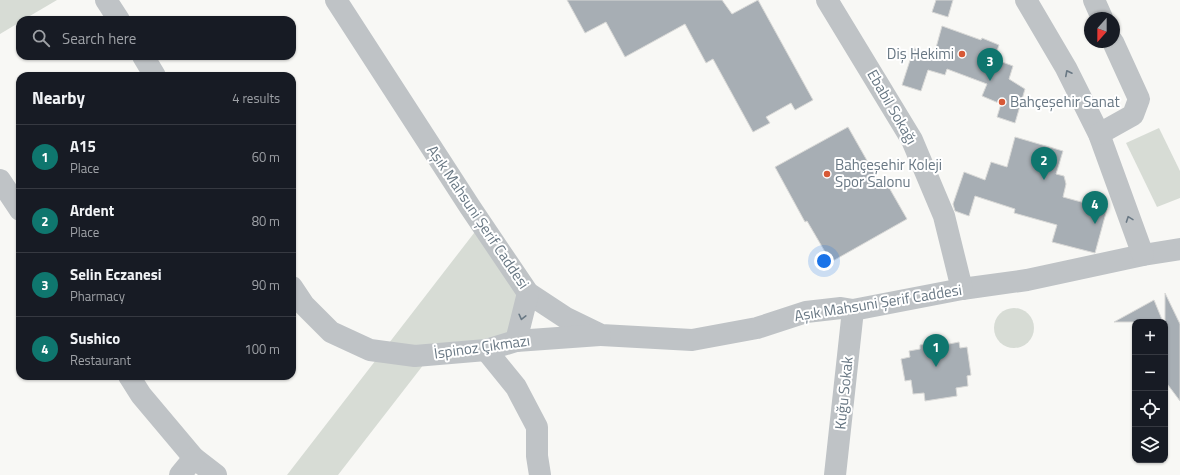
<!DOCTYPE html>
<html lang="en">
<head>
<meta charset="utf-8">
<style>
	:root { --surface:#171b24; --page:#242831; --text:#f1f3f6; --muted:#9ea1a6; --line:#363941; --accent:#0f766e }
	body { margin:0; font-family:"Titillium Web",sans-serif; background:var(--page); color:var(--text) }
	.controls { position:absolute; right:12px; bottom:12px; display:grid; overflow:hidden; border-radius:8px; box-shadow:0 1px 3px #0004 }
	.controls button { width:36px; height:36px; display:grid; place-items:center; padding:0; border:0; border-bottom:1px solid var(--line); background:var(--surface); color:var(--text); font:20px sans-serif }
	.compass { position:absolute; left:1084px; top:12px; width:36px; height:36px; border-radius:50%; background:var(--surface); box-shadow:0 1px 3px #0004; rotate:201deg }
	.you { position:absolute; left:824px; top:261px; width:14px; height:14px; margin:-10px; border:3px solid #fff; border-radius:50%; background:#1a73e8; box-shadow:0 0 0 6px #1a73e833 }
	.badge { display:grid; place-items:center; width:26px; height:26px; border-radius:50%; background:var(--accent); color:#fff; font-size:13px; font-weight:700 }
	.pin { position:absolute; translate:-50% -33px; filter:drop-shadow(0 1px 2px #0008) }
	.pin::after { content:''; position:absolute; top:21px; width:14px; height:12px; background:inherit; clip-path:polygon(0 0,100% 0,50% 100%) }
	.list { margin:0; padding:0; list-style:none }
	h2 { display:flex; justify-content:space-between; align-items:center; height:52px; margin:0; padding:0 16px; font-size:17px }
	h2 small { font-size:13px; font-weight:400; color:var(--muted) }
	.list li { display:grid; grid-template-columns:26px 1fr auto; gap:12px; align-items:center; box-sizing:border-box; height:64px; padding:0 16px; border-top:1px solid var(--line) }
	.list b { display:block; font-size:15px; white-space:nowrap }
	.list p { margin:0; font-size:13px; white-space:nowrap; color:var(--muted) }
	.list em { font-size:13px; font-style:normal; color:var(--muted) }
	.icon { flex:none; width:22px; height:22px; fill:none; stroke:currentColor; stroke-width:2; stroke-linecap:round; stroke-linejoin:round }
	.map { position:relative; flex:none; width:1180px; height:475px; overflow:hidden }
	.search { position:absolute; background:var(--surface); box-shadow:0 1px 3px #0004; left:16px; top:16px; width:280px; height:44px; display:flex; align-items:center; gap:10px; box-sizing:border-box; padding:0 14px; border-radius:12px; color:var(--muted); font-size:15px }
	.panel { position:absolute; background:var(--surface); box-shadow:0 1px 3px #0004; left:16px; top:72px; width:280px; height:308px; border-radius:12px }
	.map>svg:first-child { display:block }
</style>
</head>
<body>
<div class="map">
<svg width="1180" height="475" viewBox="0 0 1180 475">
	<rect width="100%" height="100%" fill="#f8f8f5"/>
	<!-- green -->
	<g fill="#d7dcd5">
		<path d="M0,0H57L23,20H20V22L0,34Z"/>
		<path d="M1159,128L1180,171V198L1157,207L1126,143Z"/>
		<path d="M481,224L528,293L516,341L431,355L338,475H287Z"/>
		<circle cx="1014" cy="328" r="20"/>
	</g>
	<!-- building -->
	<g fill="#a7aeb4" stroke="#d9d9d7">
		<path d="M567,0H722L732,14L758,0L813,100L795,110L791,103L766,117L770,123L753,132L713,59L706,63L685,24L625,57L606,22L585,33Z"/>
		<path d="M936,0H953L948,17L932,12Z"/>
		<path d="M942,26L981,40L982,38L999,45L994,59L1013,66L1009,79L1025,89L1015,123L997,117L1001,104L982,96L987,84L947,69L945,75L928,70L921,91L902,85L914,48L934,55Z"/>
		<path d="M848,127L882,187L887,184L907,219L831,262L807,221L805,222L775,167Z"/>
		<path d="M1015,137L1063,151L1056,174L1064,176L1066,184L1063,197L1107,209L1095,253L1052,242L1057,225L1014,213L1015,209L975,196L969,216L955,211L953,204L964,172L985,180L991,162L1007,167Z"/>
		<path d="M1165,293L1180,324V401L1165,381Z"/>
		<path d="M1154,300L1163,322H1114Z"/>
		<path d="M943,341L944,345L959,342L960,348L967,347L971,375L967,376L968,386L956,388L957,396L925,401L924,393L913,394L911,380L905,381L901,359L910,357L909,351L920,349V345Z"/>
	</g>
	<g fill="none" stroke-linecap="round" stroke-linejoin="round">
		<!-- minor -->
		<g stroke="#bfc3c6" stroke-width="22">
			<path d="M106,0L119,20"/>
			<path d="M336,0L470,207L528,293L566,318L601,335L692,340L757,328L806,312L841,308L853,310L962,289L1027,280L1143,255L1180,249"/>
			<path d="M827,0L912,140L944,216L962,289"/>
			<path d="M1026,0L1066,68L1099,134L1143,255"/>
			<path d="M1094,0L1102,18"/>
			<path d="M143,56L155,76"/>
			<path d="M1099,134L1133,115L1139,99L1113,42"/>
			<path d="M0,180L20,210"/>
			<path d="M292,287L304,305L331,332L370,350L415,356L486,350L516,341L600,335"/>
			<path d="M516,341L528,293"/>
			<path d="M486,350L516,387L537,427V456L540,475"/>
			<path d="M129,376L141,395L194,458L216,475"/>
			<path d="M180,475L194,458"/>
			<path d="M835,475L853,310"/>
		</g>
	</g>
	<!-- one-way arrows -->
	<defs><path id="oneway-chevron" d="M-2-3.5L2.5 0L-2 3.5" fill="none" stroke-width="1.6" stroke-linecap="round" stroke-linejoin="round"/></defs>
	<g stroke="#697884">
		<use href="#oneway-chevron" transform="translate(1068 73) rotate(-117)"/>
		<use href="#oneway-chevron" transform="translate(1129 219) rotate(-110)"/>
		<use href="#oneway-chevron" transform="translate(522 317) rotate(104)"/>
	</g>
	<!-- markers -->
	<g fill="#d75936" stroke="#fff" stroke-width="1.5">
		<circle cx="962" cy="54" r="4"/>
		<circle cx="1002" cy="102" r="4"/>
		<circle cx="827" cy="174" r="4"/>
	</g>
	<g text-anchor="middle" stroke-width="4" stroke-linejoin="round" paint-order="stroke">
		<!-- poi labels -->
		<g font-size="15" fill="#697884" stroke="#fff" text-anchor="start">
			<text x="954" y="59" text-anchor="end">Diş Hekimi</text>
			<text x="1010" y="107">Bahçeşehir Sanat</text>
			<text x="835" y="170">Bahçeşehir Koleji<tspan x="835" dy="17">Spor Salonu</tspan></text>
		</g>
		<!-- street labels -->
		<g font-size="15" fill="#697884" stroke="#fff">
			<text transform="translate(892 107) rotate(60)" y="5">Ebabil Sokağı</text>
			<text transform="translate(478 217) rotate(56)" y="5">Aşık Mahsuni Şerif Caddesi</text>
			<text transform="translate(878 303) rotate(-9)" y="5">Aşık Mahsuni Şerif Caddesi</text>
			<text transform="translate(482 347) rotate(-8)" y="5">İspinoz Çıkmazı</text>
			<text transform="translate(844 393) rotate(-84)" y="5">Kuğu Sokak</text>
		</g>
	</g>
</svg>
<div class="controls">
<button>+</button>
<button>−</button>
<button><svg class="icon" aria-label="locate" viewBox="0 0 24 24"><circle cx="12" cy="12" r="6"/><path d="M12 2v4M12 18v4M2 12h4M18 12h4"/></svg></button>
<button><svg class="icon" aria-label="layers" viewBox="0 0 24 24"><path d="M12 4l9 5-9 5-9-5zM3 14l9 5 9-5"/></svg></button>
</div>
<svg class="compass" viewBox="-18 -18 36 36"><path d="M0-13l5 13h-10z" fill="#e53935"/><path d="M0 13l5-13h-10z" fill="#9ea1a6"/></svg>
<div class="you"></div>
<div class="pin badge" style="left:936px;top:367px">1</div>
<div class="pin badge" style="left:1044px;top:180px">2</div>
<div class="pin badge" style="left:990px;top:81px">3</div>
<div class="pin badge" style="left:1095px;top:224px">4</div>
<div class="search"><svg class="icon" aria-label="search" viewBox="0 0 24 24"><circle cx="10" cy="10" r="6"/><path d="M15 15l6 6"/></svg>Search here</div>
<section class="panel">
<h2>Nearby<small>4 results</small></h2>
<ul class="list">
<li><span class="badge">1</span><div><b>A15</b><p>Place</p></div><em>60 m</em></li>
<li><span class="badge">2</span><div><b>Ardent</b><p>Place</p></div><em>80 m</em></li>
<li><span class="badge">3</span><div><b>Selin Eczanesi</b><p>Pharmacy</p></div><em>90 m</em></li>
<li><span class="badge">4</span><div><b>Sushico</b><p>Restaurant</p></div><em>100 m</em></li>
</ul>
</section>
</div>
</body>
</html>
